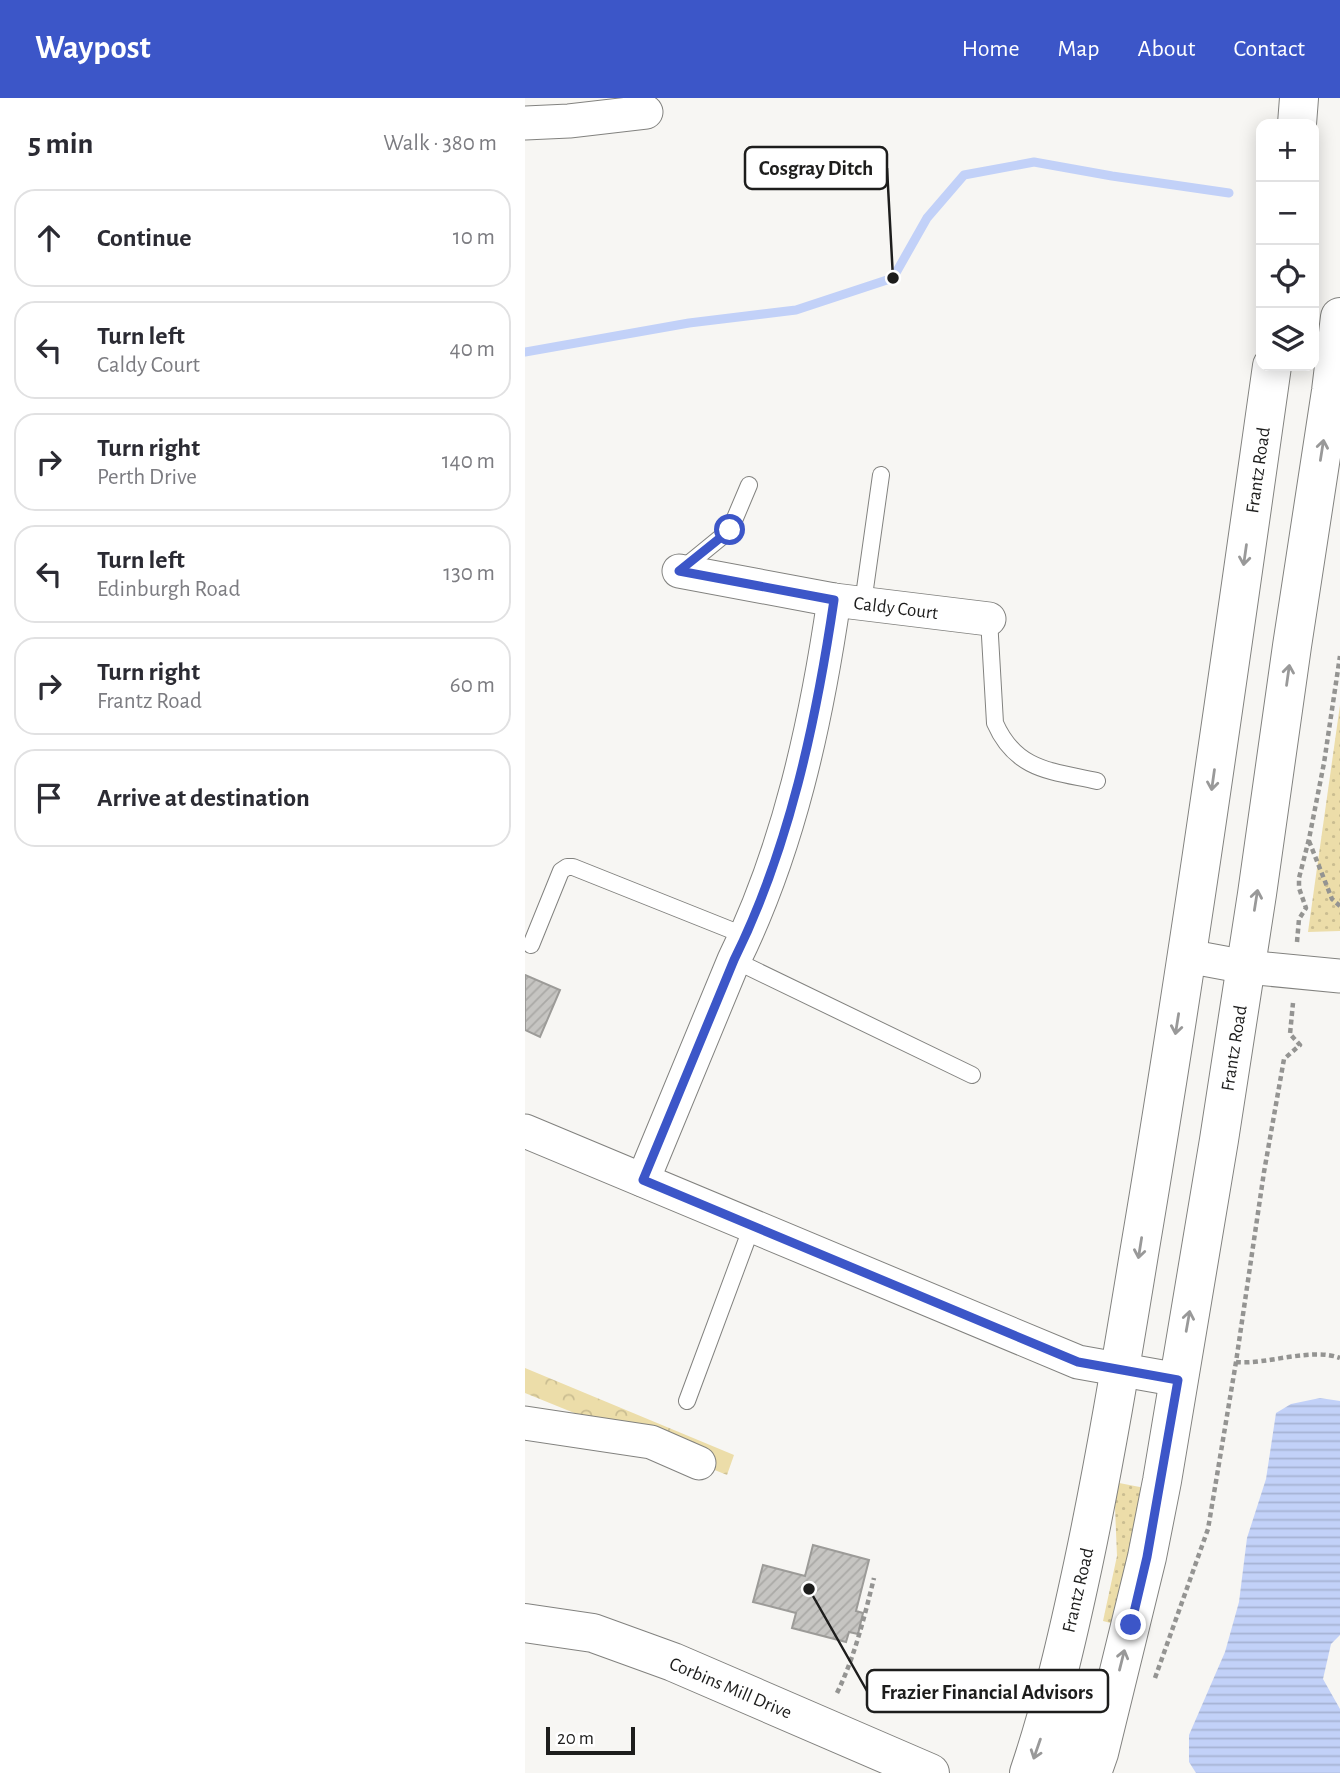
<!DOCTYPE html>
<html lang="en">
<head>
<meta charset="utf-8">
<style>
	:root { --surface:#fff; --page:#f2f2f3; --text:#2b2b33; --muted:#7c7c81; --line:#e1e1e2; --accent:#3c56c8 }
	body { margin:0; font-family:"Alegreya Sans",sans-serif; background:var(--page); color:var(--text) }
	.controls { position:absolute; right:21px; top:21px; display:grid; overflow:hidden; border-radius:14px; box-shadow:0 4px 18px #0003 }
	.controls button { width:63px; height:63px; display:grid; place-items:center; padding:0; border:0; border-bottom:2px solid var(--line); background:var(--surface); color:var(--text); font:35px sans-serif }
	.scale { position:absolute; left:21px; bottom:18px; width:89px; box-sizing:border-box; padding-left:7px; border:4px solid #1d1d1c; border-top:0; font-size:19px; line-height:24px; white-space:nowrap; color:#1d1d1c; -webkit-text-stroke:5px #fff; paint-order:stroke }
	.stop { position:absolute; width:21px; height:21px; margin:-16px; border:5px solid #3c56c8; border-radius:50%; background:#fff }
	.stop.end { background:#3c56c8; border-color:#fff; box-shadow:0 2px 7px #0008 }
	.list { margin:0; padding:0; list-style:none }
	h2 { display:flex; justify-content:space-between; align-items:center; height:91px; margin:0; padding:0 28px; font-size:30px }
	h2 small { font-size:23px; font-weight:400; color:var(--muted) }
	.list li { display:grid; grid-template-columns:46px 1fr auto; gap:21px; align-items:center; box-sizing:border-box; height:98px; margin:0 14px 14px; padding:0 14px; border:2px solid var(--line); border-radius:21px }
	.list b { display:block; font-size:26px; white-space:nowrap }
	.list p { margin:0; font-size:23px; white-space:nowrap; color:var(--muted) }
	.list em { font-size:23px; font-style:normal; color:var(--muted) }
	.icon { flex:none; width:38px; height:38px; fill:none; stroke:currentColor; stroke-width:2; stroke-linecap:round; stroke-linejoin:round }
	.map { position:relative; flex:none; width:815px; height:1675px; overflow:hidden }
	header { display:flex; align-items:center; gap:42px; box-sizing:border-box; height:98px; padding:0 35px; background:var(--accent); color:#fff }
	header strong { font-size:33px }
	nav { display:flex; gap:38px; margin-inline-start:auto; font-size:24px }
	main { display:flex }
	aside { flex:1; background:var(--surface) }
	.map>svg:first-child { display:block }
</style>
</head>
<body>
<header>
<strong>Waypost</strong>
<nav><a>Home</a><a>Map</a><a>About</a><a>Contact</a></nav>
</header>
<main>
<aside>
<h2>5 min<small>Walk · 380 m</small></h2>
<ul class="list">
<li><svg class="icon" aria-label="ahead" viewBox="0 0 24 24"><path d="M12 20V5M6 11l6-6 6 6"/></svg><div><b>Continue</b></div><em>10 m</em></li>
<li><svg class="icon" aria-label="left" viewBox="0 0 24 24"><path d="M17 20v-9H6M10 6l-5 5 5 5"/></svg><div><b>Turn left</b><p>Caldy Court</p></div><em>40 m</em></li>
<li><svg class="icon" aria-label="right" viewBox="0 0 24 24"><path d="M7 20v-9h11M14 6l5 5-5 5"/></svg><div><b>Turn right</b><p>Perth Drive</p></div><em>140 m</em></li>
<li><svg class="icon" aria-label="left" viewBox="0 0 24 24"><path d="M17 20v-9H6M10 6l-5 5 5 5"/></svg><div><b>Turn left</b><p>Edinburgh Road</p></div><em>130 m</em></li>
<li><svg class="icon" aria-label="right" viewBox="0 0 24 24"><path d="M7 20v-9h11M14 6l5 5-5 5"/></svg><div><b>Turn right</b><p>Frantz Road</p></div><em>60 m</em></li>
<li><svg class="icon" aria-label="arrive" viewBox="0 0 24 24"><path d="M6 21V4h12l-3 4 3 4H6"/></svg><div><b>Arrive at destination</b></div></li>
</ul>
</aside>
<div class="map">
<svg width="815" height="1675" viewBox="0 0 815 1675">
	<defs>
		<pattern id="grass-dots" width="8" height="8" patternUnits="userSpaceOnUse" patternTransform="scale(1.75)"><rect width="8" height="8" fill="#ecdda9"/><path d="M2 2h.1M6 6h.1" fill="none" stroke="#cabd91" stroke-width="1.8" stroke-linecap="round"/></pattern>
		<pattern id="forest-crowns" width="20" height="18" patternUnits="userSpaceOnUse" patternTransform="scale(1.75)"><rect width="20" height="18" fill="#ecdda9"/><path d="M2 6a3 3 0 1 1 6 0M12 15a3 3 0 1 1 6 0" fill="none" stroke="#cabd91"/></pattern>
		<pattern id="water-rules" width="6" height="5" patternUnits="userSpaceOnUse" patternTransform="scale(1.75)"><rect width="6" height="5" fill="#c2d1f8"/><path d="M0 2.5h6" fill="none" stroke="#a6b3d4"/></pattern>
		<pattern id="building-hatch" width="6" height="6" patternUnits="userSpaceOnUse" patternTransform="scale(1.75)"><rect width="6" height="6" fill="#c6c5c2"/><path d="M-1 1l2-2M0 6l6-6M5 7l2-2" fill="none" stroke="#aaa9a6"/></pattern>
	</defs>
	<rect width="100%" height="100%" fill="#f7f6f3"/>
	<!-- grass -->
	<g fill="url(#grass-dots)">
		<path d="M815,607V833L783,834Z"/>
		<path d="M589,1384L620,1390L593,1527L578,1523L592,1458Z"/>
	</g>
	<!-- forest -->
	<path fill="url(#forest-crowns)" d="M0,1270L209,1357L202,1377L0,1295Z"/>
	<!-- water -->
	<path fill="url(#water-rules)" d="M795,1300L815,1303V1537L806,1546L798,1581L815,1611V1675H671L664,1664V1637L700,1554L714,1504L722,1440L741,1381L751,1315L766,1306Z"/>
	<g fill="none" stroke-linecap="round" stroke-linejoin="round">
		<!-- stream -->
		<path stroke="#c2d1f8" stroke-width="9" d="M0,254L164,225L271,212L368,180L402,120L439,77L509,64L587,78L704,95"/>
	</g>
	<!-- building -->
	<g fill="url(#building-hatch)" stroke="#9c9b98" stroke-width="2">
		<path d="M0,877L35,892L15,939L0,932Z"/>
		<path d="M288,1447L344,1462L331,1513L338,1515L333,1536L324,1534L321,1544L267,1530L271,1515L228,1504L238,1467L280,1478Z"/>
	</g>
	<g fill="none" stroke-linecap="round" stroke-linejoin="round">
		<defs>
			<g id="lane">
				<path d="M156,472L205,432L224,387"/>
				<path d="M338,505L356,377"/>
				<path d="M464,521L470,625C491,673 527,673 572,683"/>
				<path d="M6,847L36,773L42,769H48L221,838"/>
				<path d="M209,862L447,977"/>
				<path d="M162,1303L227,1128"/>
			</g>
			<g id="street">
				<path d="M0,25L44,23L121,14"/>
				<path d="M154,473L309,502L464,521"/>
				<path d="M662,858L721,869L815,878"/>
				<path d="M0,1033L553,1264L654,1282"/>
				<path d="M118,1082L209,862C264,750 291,625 309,502"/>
				<path d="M0,1325L126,1344L174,1365"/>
			</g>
			<path id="secondary" d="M0,1525L68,1535L148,1564L405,1675"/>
			<g id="primary">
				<path d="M772,26L774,0"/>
				<path d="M504,1675C527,1607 543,1537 558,1467C580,1363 597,1260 614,1156C664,860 705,564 747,268"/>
				<path d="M539,1675L543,1639L553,1597"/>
				<path d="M567,1675L574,1655L622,1459L637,1383L694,1042L732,796L767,548L806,293L815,219"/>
			</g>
		</defs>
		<!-- lane casing -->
		<use href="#lane" stroke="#82827f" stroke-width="18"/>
		<!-- street casing -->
		<use href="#street" stroke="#82827f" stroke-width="35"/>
		<!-- secondary casing -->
		<use href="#secondary" stroke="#82827f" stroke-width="40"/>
		<!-- primary casing -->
		<use href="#primary" stroke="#82827f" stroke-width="40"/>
		<!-- path -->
		<g stroke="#949492" stroke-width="4.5" stroke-dasharray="5 3.5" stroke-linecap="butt">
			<path d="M784,743L807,801L815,808"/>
			<path d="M772,844L774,821L781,810L774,790V780L784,741L799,665L815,558"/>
			<path d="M711,1264C741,1267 787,1249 815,1260"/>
			<path d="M630,1580L683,1431L711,1264L739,1074L759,961L775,947L765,936L768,905"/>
			<path d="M312,1595C330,1558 339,1520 349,1480"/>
		</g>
		<!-- lane -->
		<use href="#lane" stroke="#fff" stroke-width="16"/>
		<!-- street -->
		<use href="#street" stroke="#fff" stroke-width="33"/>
		<!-- secondary -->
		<use href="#secondary" stroke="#fff" stroke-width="38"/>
		<!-- primary -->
		<use href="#primary" stroke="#fff" stroke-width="38"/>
	</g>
	<!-- one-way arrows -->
	<defs><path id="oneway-shaft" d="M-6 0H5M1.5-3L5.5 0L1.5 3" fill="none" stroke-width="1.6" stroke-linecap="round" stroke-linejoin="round" transform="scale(1.75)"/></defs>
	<g stroke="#999">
		<use href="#oneway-shaft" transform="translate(797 352) rotate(-81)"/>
		<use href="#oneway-shaft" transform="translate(720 457) rotate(98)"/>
		<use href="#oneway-shaft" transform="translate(763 577) rotate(-82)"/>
		<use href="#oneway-shaft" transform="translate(688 682) rotate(98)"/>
		<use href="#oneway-shaft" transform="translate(731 802) rotate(-81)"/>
		<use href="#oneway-shaft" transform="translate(652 926) rotate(99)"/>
		<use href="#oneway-shaft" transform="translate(615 1150) rotate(99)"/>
		<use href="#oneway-shaft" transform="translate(663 1223) rotate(-80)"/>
		<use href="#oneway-shaft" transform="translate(597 1562) rotate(-76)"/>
		<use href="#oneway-shaft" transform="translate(512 1651) rotate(109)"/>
	</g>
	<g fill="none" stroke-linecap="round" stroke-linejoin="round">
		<!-- route -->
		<path stroke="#3c56c8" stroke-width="9" d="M205,432L154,473L309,502C291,624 264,751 209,862L118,1082L553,1264L653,1282L622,1459L606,1527"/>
	</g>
	<g text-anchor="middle" stroke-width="5" stroke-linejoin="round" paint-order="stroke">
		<!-- street labels -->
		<g font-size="19" fill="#1d1d1c" stroke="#fff">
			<text transform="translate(732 372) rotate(-82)" y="7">Frantz Road</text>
			<text transform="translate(371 509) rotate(7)" y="7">Caldy Court</text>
			<text transform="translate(708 950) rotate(-81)" y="7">Frantz Road</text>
			<text transform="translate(552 1492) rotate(-77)" y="7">Frantz Road</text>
			<text transform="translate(206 1589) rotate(23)" y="7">Corbins Mill Drive</text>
		</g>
	</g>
	<!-- callouts -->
	<path fill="none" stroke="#1d1d1c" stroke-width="2.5" d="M368 180L362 70M284 1491L342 1593"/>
	<g fill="#1d1d1c" stroke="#fff" stroke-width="2.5">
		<circle cx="368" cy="180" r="7"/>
		<circle cx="284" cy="1491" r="7"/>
	</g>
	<g fill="#fff" stroke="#1d1d1c" stroke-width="2.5">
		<rect x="220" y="49" width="142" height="42" rx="7"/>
		<rect x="342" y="1572" width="241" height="42" rx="7"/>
	</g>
	<g font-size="21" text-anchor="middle" font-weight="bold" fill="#1d1d1c">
		<text x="291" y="77">Cosgray Ditch</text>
		<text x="462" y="1601">Frazier Financial Advisors</text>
	</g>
</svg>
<div class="controls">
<button>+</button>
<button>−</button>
<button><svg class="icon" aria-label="locate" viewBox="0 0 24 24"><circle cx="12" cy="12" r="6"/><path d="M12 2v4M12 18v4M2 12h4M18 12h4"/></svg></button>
<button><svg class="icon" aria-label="layers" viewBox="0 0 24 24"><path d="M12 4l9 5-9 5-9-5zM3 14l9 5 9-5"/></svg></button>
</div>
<div class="scale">20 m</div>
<div class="stop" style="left:205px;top:432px"></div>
<div class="stop end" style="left:606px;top:1527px"></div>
</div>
</main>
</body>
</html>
